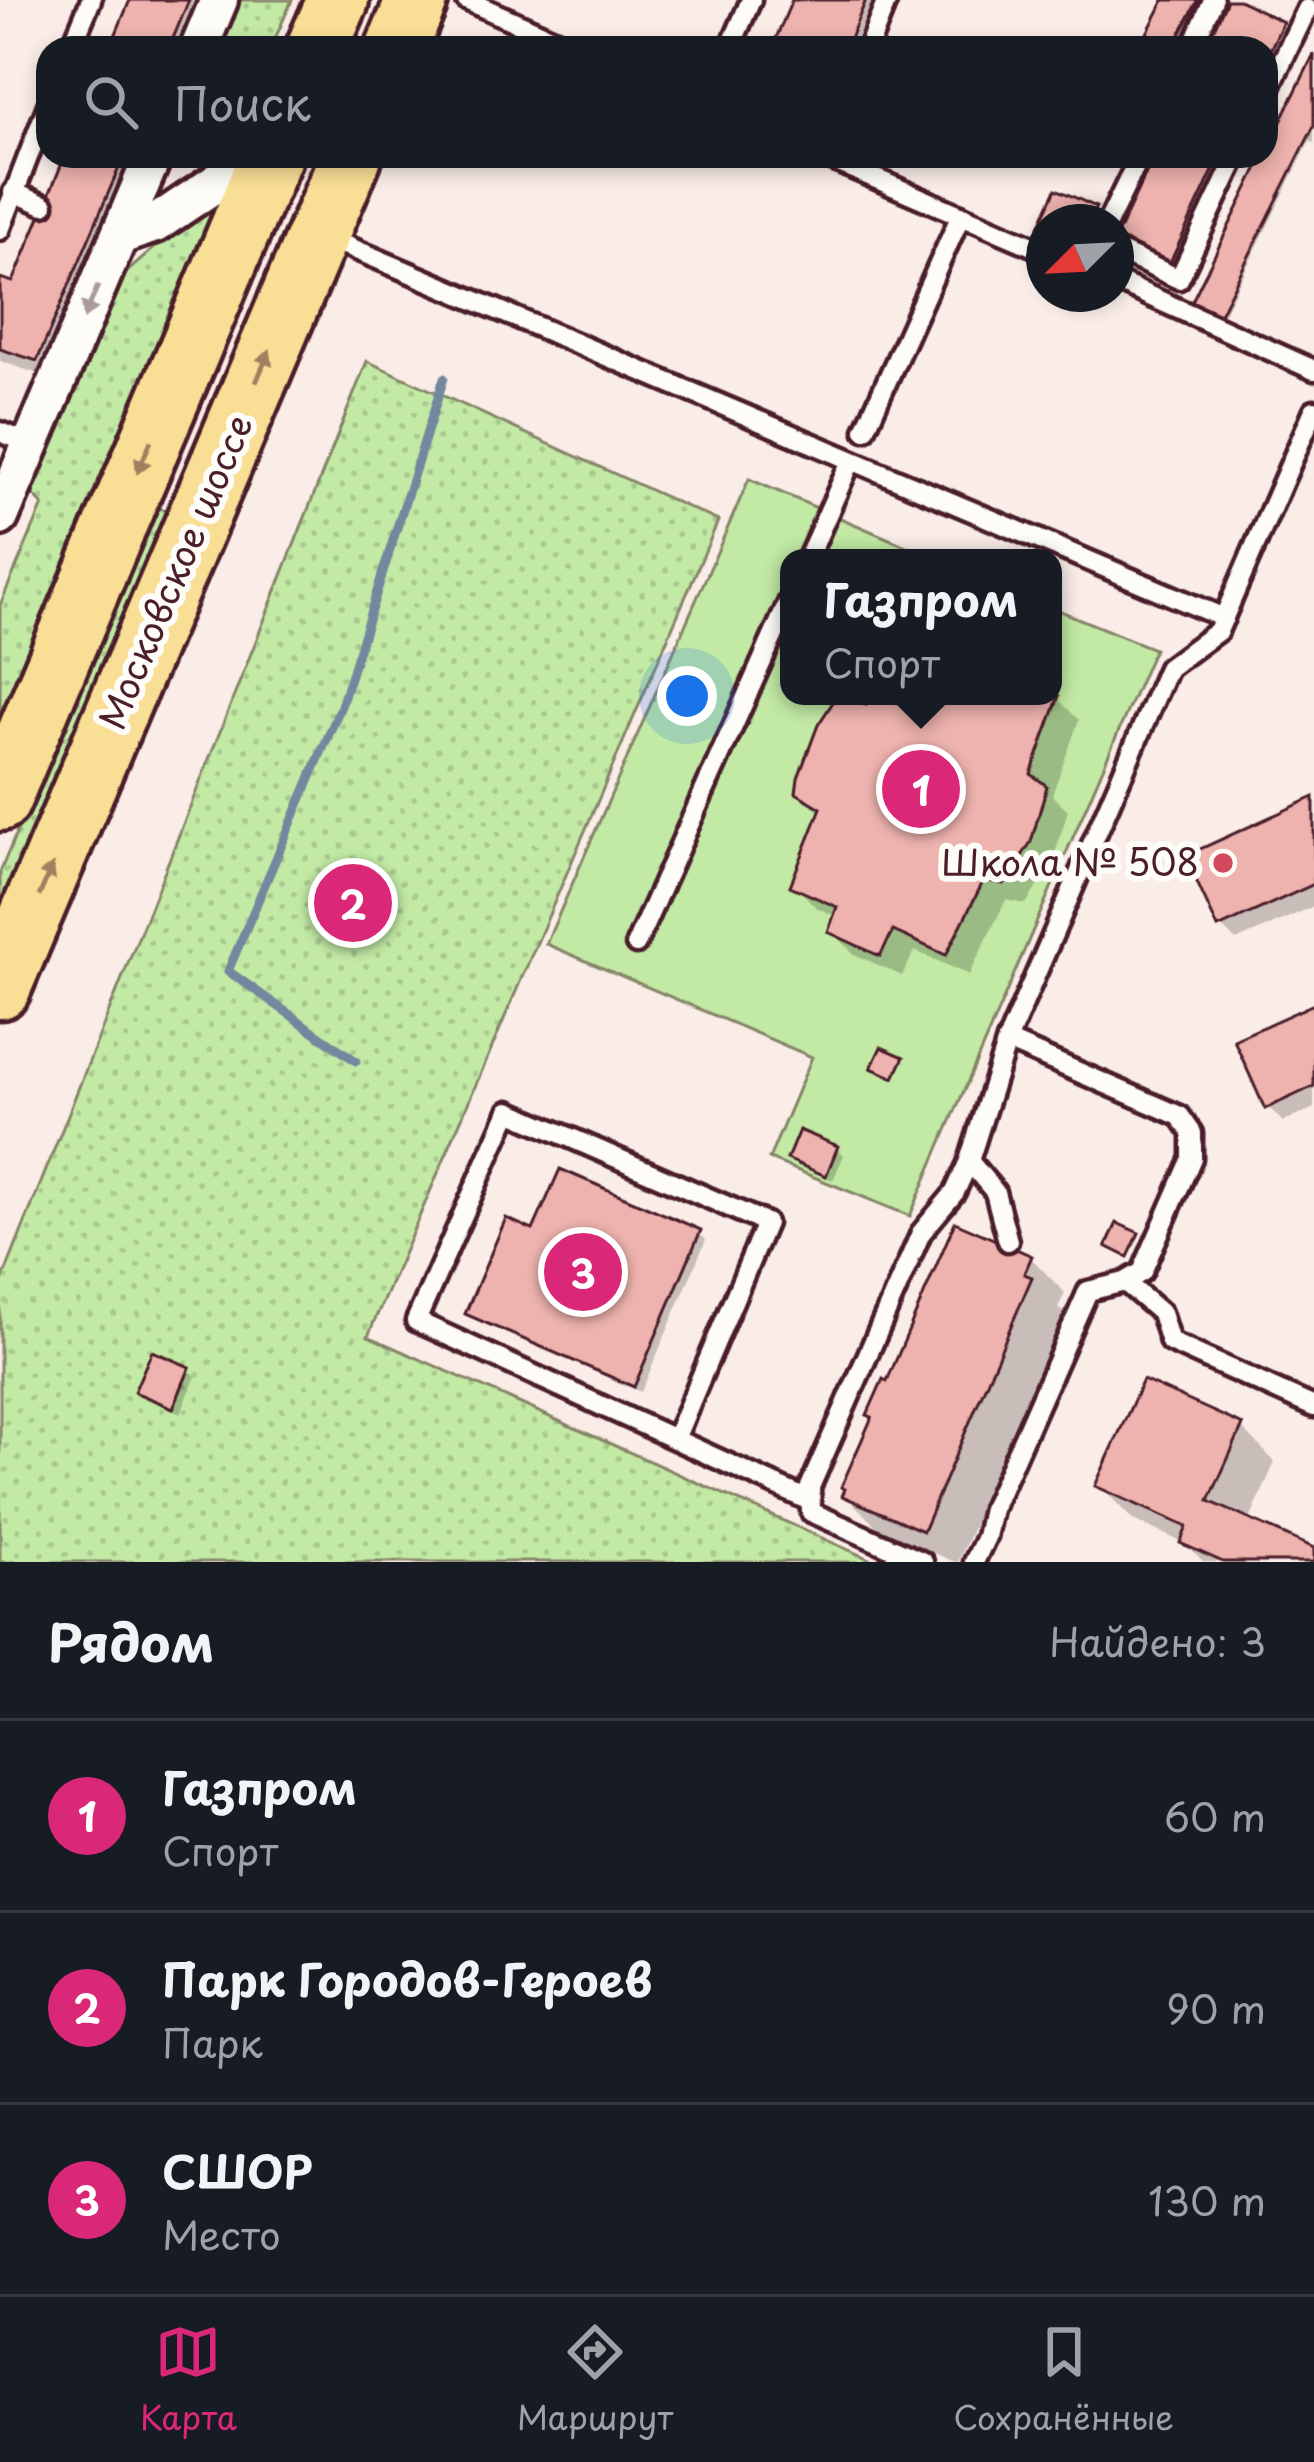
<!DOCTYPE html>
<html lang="ru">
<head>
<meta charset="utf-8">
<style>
	:root { --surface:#171b24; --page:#242831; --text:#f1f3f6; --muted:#9ea1a6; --line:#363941; --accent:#db2777 }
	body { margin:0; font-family:"Playpen Sans",sans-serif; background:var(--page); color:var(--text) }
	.compass { position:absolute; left:1026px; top:204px; width:108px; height:108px; border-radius:50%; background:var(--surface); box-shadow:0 6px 18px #0003; rotate:246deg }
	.you { position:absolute; left:687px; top:696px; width:42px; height:42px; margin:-30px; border:9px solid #fff; border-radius:50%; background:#1a73e8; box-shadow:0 0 0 18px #1a73e833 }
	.badge { display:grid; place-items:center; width:78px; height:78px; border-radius:50%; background:var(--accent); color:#fff; font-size:39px; font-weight:700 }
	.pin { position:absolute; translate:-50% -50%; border:6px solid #fff; box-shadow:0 3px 12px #0006 }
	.popup { position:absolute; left:780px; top:549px; width:282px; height:156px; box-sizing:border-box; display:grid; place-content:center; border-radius:24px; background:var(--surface); filter:drop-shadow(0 3px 9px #0005); font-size:39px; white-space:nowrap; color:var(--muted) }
	.popup b { font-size:45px; color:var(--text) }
	.popup::after { content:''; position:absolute; left:50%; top:100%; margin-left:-24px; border:24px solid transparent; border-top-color:var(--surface) }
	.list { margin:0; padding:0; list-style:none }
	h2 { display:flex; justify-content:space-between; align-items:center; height:156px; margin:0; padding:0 48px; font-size:51px }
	h2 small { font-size:39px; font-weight:400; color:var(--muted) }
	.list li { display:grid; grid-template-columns:78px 1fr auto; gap:36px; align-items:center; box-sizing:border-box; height:192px; padding:0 48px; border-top:3px solid var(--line) }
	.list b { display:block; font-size:45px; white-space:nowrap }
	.list p { margin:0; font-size:39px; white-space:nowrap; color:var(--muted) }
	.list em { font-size:39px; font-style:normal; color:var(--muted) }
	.icon { flex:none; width:66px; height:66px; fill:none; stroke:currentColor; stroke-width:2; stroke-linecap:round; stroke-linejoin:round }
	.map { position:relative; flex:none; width:1314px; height:1562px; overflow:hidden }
	.search { position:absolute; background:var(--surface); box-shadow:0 6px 18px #0003; left:36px; right:36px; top:36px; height:132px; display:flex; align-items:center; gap:30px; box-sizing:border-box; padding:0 42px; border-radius:36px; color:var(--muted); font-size:45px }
	.sheet { height:732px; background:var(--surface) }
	nav { display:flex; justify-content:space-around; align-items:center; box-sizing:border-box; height:168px; border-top:3px solid var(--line); background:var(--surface); font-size:33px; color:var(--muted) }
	nav a { display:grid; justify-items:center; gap:6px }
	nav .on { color:var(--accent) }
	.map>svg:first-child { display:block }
</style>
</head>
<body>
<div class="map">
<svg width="1314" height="1562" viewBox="0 0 1314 1562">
	<defs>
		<pattern id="grass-dots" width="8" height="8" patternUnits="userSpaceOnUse" patternTransform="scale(3)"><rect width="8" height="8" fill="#c2eaa5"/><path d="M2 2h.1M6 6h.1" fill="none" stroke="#a8c88e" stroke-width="1.8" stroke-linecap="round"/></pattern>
	</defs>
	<rect width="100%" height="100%" fill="#faede8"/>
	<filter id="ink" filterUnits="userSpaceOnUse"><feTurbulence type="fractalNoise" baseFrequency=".00833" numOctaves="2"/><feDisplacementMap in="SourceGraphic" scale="24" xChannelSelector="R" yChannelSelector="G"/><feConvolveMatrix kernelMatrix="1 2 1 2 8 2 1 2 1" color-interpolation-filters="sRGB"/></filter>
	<g filter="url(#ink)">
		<!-- grass -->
		<g fill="url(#grass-dots)" stroke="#868468" stroke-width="3" fill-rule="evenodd">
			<path d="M231,0H292L271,48H211Z"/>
			<path d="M216,202L218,207L0,727V605L43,505L27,488L110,287L202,206Z"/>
			<path d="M367,361L718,521L368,1336L876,1562H0V1286ZM152,1351L190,1367L174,1407L135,1392Z"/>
			<path d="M155,505L170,514L0,917V872Z"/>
		</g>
		<!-- pitch -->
		<path fill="#c2eaa5" stroke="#868468" stroke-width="3" d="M749,479L934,558H789V696H1053V608L1154,649L910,1216L769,1159L812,1057L546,944Z"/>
		<!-- shadow -->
		<g fill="#0003">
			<path d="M133,0H219L199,48H113Z"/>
			<path d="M795,0H887L866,48H775Z"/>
			<path d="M1167,0H1201L1177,48H1163Z"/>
			<path d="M1231,0L1284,27L1266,66V48H1208Z"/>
			<path d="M1314,61V143L1310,141L1223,315L1198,303Z"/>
			<path d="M68,156H153L59,381L0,361V281L14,286Z"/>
			<path d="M1157,156H1224L1173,263L1123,239Z"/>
			<path d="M1094,210L1101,217L1099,222H1044Z"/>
			<path d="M1057,698L1079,720L1052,795L1068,810L1052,864L1026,904L1006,900L969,975L915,951L902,976L854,954L832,932L837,917L816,907L794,885L822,815L799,792L867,708Z"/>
			<path d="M1314,800V906L1236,941L1221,926Z"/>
			<path d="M1314,1007V1108L1283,1122L1268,1107Z"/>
			<path d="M837,1148L844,1155L833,1180L797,1166L790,1159Z"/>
			<path d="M699,1233L706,1240L641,1392L475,1320L468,1313L535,1234Z"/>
			<path d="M1031,1258L1065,1293L1058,1308L1065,1314L958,1562H955L880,1530L846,1496L889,1385Z"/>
			<path d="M188,1369L196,1376L181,1413L145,1399L138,1392Z"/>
			<path d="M1241,1427L1275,1462L1249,1522L1314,1551V1562H1204L1184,1543L1133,1520L1099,1485Z"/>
		</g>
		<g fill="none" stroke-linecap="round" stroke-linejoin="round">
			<!-- stream -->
			<path stroke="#72889f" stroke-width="9" d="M356,1061L228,971L341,706L444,378"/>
		</g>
		<!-- building -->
		<g fill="#eeb3ae" stroke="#4a1f2b" stroke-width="3">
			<path d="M130,0H189L169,48H110Z"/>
			<path d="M792,0H866L846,48H772Z"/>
			<path d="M1164,0H1198L1173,48H1161L1144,39Z"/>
			<path d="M1227,0H1239L1283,22L1266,59V48H1205Z"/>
			<path d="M1314,54V126L1220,314L1192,301Z"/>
			<path d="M65,156H124L37,361L0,349V278L13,282Z"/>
			<path d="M1154,156H1220L1170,263L1116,237Z"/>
			<path d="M1056,189L1096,207L1089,222H1044V240L1035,235Z"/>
			<path d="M1053,693L1059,696L1031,774L1047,786L1031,842L1004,884L984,880L946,955L893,931L880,956L828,932L837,907L790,886L821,808L796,793L798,778L818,725L837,696L866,704L870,696Z"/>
			<path d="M1314,797V884L1218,928L1185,856Z"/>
			<path d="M1314,1004V1086L1265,1109L1234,1040Z"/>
			<path d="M881,1047L904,1057L894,1078L871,1068Z"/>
			<path d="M799,1130L838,1146L826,1176L787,1159Z"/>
			<path d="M560,1169L701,1230L634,1387L465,1314L506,1218L533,1230Z"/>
			<path d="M955,1222L1032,1256L1024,1274L1032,1277L923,1531L842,1496L845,1489L841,1487L872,1417L867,1415L883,1379L887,1381Z"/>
			<path d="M1117,1223L1139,1233L1128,1257L1106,1246Z"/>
			<path d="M152,1351L190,1367L173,1408L134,1392Z"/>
			<path d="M1143,1380L1243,1425L1209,1501L1314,1548V1562H1223L1180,1543L1187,1527L1095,1486Z"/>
		</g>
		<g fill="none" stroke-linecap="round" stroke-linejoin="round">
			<defs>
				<g id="service">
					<path d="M466,0L574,48"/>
					<path d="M71,48L91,0"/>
					<path d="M730,48L751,0"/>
					<path d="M868,48L887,0"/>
					<path d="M1192,48L1213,0"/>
					<path d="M1266,95L1307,9"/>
					<path d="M823,156L1044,251"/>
					<path d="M13,192L44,205"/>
					<path d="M1108,222L1140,156"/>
					<path d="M0,230L48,105"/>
					<path d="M328,238L1224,618"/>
					<path d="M1116,250L1179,279L1237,156"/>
					<path d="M1116,281L1314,370"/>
					<path d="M865,430L961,215"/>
					<path d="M0,432L32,444"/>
					<path d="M808,558L851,461"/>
					<path d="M636,944L789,601"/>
					<path d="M969,1161L995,1192L1008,1241"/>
					<path d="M1125,1282L1161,1313L1170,1342L1314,1407"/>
					<path d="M675,1439L766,1223L509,1111L416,1321L810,1501"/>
					<path d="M923,1562L811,1512L810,1487L921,1233L955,1192L969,1161L1007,1041L1168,668L1218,631L1314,410"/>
					<path d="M974,1562L986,1537L992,1509L1088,1291L1125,1282L1142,1272L1192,1158V1133L1180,1116L1007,1041"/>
				</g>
				<g id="minor">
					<path d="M199,48L219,0"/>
					<path d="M120,236L155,224L256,156"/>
					<path d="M0,517L153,156"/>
				</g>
				<g id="primary">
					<path d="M317,48L338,0"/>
					<path d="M397,48L417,0"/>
					<path d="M0,800L271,156"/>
					<path d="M0,988L351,156"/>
				</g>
			</defs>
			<!-- service casing -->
			<use href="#service" stroke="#4a1f2b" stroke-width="27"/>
			<!-- minor casing -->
			<use href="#minor" stroke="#4a1f2b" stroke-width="45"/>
			<!-- primary casing -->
			<use href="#primary" stroke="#4a1f2b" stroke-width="69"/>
			<!-- service -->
			<use href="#service" stroke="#fdfcf7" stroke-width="18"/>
			<!-- minor -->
			<use href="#minor" stroke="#fdfcf7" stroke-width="36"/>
			<!-- primary -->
			<use href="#primary" stroke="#f9df96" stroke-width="60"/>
		</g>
		<!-- one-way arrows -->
		<defs><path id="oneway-solid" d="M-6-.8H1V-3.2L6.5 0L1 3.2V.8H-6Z" transform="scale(3)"/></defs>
		<use fill="#ac999b" href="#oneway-solid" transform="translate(91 302) rotate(113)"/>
		<g fill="#a27f60">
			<use href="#oneway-solid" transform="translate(263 366) rotate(-67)"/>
			<use href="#oneway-solid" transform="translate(144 457) rotate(113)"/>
			<use href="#oneway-solid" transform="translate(46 880) rotate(-67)"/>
		</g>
	</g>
	<!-- markers -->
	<circle fill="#d1495b" stroke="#fdfcf7" stroke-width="4.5" cx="1223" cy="863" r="12"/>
	<g text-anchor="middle" stroke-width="12" stroke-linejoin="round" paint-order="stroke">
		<!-- street labels -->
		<g font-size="36" fill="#4a1f2b" stroke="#fdfcf7">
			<text transform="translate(176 572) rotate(-67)" y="13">Московское шоссе</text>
		</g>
		<!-- poi labels -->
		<g font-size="36" fill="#4a1f2b" stroke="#fdfcf7" text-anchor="end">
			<text x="1199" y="876">Школа № 508</text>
		</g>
	</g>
</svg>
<svg class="compass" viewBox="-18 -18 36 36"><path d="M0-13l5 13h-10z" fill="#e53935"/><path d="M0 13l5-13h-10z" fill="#9ea1a6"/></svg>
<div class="you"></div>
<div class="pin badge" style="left:921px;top:789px">1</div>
<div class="popup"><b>Газпром</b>Спорт</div>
<div class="pin badge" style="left:353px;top:903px">2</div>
<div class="pin badge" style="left:583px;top:1272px">3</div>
<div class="search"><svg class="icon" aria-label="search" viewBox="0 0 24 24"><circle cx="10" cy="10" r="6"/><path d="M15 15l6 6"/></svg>Поиск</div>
</div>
<section class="sheet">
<h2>Рядом<small>Найдено: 3</small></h2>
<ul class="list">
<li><span class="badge">1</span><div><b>Газпром</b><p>Спорт</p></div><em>60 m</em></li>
<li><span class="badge">2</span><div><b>Парк Городов-Героев</b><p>Парк</p></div><em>90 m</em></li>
<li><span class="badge">3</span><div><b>СШОР</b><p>Место</p></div><em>130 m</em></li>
</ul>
</section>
<nav>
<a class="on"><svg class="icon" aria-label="map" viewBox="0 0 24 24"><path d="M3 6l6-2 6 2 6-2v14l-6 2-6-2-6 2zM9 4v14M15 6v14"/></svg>Карта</a>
<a><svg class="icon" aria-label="directions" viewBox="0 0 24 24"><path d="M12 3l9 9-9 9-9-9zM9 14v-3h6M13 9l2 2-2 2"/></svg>Маршрут</a>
<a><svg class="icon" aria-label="saved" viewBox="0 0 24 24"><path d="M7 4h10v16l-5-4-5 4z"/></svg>Сохранённые</a>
</nav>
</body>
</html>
